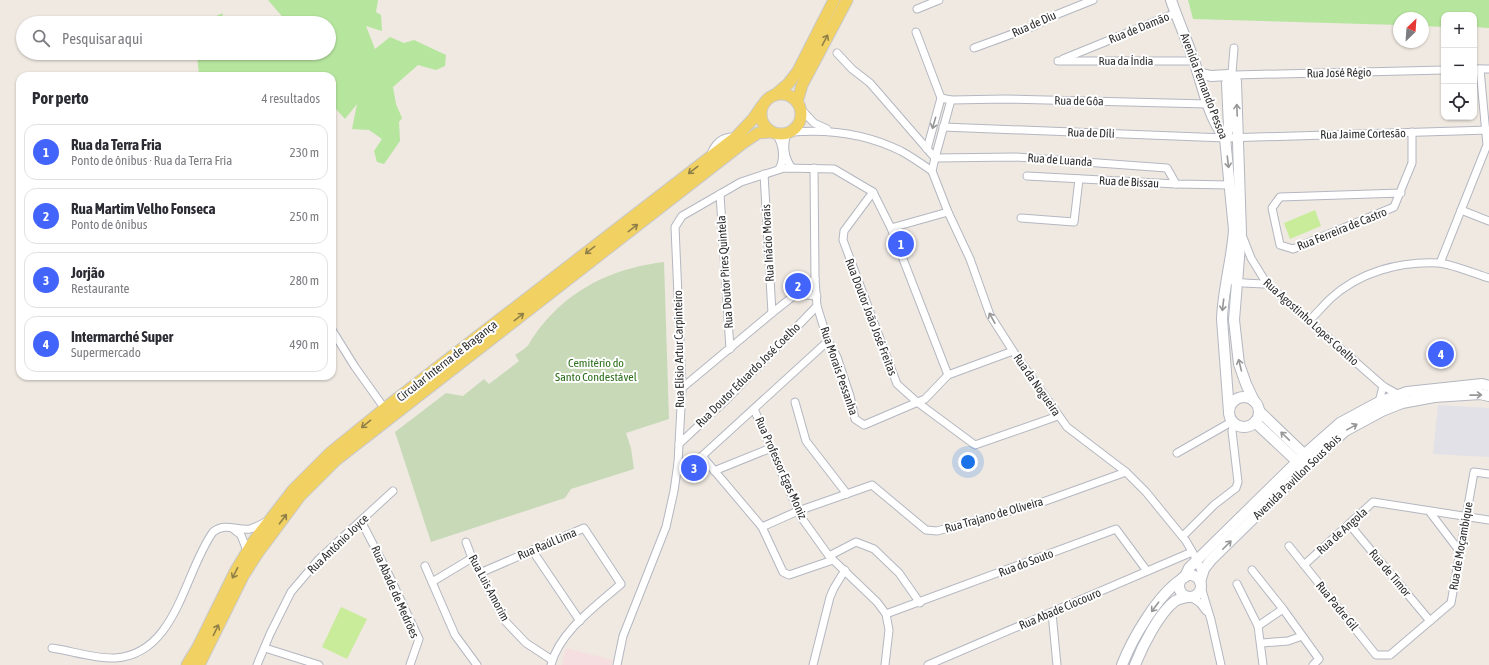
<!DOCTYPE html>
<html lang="pt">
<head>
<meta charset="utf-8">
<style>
	:root { --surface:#fff; --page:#f7f7f7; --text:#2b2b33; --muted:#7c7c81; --line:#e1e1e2; --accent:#4264fb }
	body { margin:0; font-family:"Asap Condensed",sans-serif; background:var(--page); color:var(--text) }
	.controls { position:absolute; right:12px; top:12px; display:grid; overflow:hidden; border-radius:8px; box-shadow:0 1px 3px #0004 }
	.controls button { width:36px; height:36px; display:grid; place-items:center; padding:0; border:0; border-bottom:1px solid var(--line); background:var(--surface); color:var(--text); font:20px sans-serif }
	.compass { position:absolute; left:1393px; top:12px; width:36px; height:36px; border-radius:50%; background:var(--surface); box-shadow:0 1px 3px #0004; rotate:25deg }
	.you { position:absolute; left:968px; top:462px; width:14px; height:14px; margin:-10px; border:3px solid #fff; border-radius:50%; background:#1a73e8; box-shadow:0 0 0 6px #1a73e833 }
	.badge { display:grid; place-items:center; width:26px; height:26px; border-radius:50%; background:var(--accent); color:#fff; font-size:13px; font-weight:700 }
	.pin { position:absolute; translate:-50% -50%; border:2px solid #fff; box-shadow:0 1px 4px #0006 }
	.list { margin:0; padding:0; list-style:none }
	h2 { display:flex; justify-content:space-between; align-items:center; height:52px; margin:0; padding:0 16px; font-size:17px }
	h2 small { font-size:13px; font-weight:400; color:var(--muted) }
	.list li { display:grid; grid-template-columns:26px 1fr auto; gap:12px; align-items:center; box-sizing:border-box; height:56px; margin:0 8px 8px; padding:0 8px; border:1px solid var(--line); border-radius:12px }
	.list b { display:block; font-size:15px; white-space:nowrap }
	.list p { margin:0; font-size:13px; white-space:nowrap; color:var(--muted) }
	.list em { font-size:13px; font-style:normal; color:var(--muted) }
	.icon { flex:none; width:22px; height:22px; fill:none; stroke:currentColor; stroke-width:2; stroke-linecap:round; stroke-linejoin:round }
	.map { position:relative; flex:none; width:1489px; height:665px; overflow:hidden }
	.search { position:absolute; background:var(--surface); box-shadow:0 1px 3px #0004; left:16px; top:16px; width:320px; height:44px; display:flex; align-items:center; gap:10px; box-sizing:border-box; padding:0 14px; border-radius:22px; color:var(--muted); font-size:15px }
	.panel { position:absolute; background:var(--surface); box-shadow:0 1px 3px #0004; left:16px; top:72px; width:320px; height:308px; border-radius:12px }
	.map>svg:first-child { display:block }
</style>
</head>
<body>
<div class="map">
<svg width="1489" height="665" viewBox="0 0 1489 665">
	<rect width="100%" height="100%" fill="#efe9e1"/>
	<!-- industrial -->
	<path fill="#e3e1e8" d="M1438,405L1489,408V457L1433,454Z"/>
	<!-- medical -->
	<path fill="#f5dfe0" d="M566,648L613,660L611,665H562Z"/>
	<!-- green -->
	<g fill="#b6e59e">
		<path d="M268,0H378L376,12L381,15L382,31L366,26L375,49L390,37L404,43L414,40L446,55L445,66L436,70L418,65L393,87L396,104L402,118L399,122L400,141L384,164L377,162L374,151L382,139L369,130L352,129L357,104L345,119L336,109L332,110V76H199L197,53H215L214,58C233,51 242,53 261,56L263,53H329V23H285L286,21Z"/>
		<path d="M1188,0H1489V28L1474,27V15H1444V27L1423,26V18H1399V25L1193,19Z"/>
		<path d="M223,13L221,23H201Z"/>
	</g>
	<!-- cemetery -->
	<path fill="#c8d9b8" d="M664,262L669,419L626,433L631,448L634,469L571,489L565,498L431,542L395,432L446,393L463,396L484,379L489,384L519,361L515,355C520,352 526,348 529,344C531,341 532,338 534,336C539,328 545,321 552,314C582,283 621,267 664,262Z"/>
	<!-- pitch -->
	<g fill="#c9ec9a">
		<path d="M1315,210L1321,226L1290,239L1284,223Z"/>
		<path d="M341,607L367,619L347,659L322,647Z"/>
	</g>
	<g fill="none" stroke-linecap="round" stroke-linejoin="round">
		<defs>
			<g id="street">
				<path d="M917,9L939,0"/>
				<path d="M916,32L941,98L927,149"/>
				<path d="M974,48L1034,26L1058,14L1093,0"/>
				<path d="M837,53L852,69L870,83L935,158"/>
				<path d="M1063,59L1176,13"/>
				<path d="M1058,61H1194"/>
				<path d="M1474,69H1489"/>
				<path d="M1232,73L1234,48"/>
				<path d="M1235,75L1444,70"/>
				<path d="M941,98L951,100L1005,99L1208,104"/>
				<path d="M951,100L935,158L932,171L948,212L970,259L990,315L1013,351L1067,427L1126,472L1146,492L1186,541L1197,560L1202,574"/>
				<path d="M801,109L814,123L827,129"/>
				<path d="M943,127L1225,138L1489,130"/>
				<path d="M792,132C829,129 867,134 901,151C912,157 922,164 932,171"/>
				<path d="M776,134C783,144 785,159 779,169"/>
				<path d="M787,134C783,145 784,158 792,168"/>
				<path d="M710,156C715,143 722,136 736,137"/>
				<path d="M935,158L1016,157L1167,168L1176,184"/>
				<path d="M814,168L815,279L817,306L828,341L837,357L850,396L855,419L864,425L925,399L948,375L1013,351"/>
				<path d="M764,174L772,313"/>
				<path d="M1027,176L1176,184L1231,185"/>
				<path d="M873,192L844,231L843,240L897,384L917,402L975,445L1058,416"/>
				<path d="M1401,193L1280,197L1272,208L1280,245L1293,249L1394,207L1412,163V132"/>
				<path d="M720,194L730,349"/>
				<path d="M1461,210L1489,221"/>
				<path d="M1021,218L1074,222L1079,179"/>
				<path d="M891,228L948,212"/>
				<path d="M1242,235L1251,258L1267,284L1383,386L1399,395"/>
				<path d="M1440,263L1487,145L1480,69"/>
				<path d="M1229,272C1230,275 1229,279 1232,281C1233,283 1262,284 1267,284"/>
				<path d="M796,294L817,296"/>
				<path d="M1309,321C1316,314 1323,306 1330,299C1359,272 1400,261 1439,263C1451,264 1476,274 1489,278"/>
				<path d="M332,330L355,367L385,409"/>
				<path d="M682,388L772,313L815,279"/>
				<path d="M795,402L806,441L847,494"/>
				<path d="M1379,402L1383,386"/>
				<path d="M754,409L801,517L829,556L877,602L886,614L889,630L885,665"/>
				<path d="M679,444L724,402L817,306"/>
				<path d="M1177,453L1233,421"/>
				<path d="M702,456L762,527L783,572L789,575L833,560"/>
				<path d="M678,463L694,462L702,456L828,341"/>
				<path d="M714,471L771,448"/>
				<path d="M1429,511L1461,553"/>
				<path d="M361,521L386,569L419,639L410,665"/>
				<path d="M1349,524L1430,621"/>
				<path d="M762,527L798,511L872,485L926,530L937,531L1040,503L1126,472"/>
				<path d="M232,528L241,535L247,551"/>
				<path d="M1183,536L1214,505L1236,488L1238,482L1232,431L1234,423"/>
				<path d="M466,542L472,558L505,621L526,643L552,660"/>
				<path d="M1289,546L1376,655H1390L1451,603L1474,472L1489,474"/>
				<path d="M532,550L580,621"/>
				<path d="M829,556L856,542L874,549L899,573L920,603"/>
				<path d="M1304,565L1373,502L1489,520"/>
				<path d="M425,566L455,635L477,665"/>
				<path d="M1252,570L1283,609L1319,659L1313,665"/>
				<path d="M480,573L584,528L621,584C597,605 559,632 551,665"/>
				<path d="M432,582L472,558"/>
				<path d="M1237,584L1258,626L1263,665"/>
				<path d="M1201,587L1211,620L1221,665"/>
				<path d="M1191,597L1200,603L1206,611"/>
				<path d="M1052,613L1057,665"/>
				<path d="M886,614L1116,529L1147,571"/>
				<path d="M1258,626L1283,609"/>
				<path d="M1262,643L1288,641L1302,636"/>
				<path d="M52,648C72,651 96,659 115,658C177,654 184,572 213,532C225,522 237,531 250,529C256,527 262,524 267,521"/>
				<path d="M265,648L319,665"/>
				<path d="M257,665L270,634L291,592L319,559L393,491"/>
				<path d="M617,665L623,636L666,527L674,491L678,463L682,388L675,227L682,216L741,182L784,168L834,169L873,192L891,228L948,375"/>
				<path d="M813,665L830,597L834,588L845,570"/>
				<path d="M928,665L1192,552"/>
			</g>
			<g id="secondary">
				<path d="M1171,0C1178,21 1187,40 1194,61C1203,86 1208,117 1225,138L1234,230C1232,260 1223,289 1222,319L1229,412"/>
				<path d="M1198,73L1211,76L1229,75"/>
				<path d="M1235,77L1236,82L1241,233L1234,320L1239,364L1246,384L1254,401"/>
				<path d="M1225,138L1229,127L1227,83L1229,78"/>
				<circle cx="1244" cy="412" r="15"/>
				<path d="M1259,411L1309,459"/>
				<path d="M1255,422L1302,466"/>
				<circle cx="1190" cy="586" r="11"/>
				<path d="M1185,577L1189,568L1197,560L1307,452L1340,423L1379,402L1407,392L1482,384L1489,386"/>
				<path d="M1200,582L1204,569L1211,560L1314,459L1345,431L1382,411L1402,403L1434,397L1480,394L1489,396"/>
				<path d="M1122,665C1132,639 1158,594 1182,579"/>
				<path d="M1135,665C1142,647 1159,613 1175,601C1179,599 1183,598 1187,597"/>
			</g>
			<g id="primary">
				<circle cx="781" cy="114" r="20"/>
				<path d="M775,95L788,84L798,71L834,0"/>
				<path d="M797,102L802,85L847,0"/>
				<path d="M187,665L198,647L236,570L253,542L293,490L330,453L389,405L736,137L753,119L762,106"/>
				<path d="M199,665L243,576L257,554L300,496L336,460L743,143L758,133L770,132"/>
			</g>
		</defs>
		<!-- street casing -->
		<use href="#street" stroke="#b4b7c1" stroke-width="9"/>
		<!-- secondary casing -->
		<use href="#secondary" stroke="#b4b7c1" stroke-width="12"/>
		<!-- primary casing -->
		<use href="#primary" stroke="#c9c9c9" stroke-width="13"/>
		<!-- street -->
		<use href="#street" stroke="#fff" stroke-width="7"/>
		<!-- secondary -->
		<use href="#secondary" stroke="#fff" stroke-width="10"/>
		<!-- primary -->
		<use href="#primary" stroke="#f2d163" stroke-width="11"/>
	</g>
	<!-- one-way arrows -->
	<defs><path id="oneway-shaft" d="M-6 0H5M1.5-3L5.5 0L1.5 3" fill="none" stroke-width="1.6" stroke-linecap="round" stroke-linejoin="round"/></defs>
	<g stroke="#908048">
		<use href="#oneway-shaft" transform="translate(825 40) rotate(-62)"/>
		<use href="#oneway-shaft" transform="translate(693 170) rotate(142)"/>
		<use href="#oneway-shaft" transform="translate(633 228) rotate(-38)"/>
		<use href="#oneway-shaft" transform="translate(590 250) rotate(142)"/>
		<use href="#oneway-shaft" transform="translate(519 317) rotate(-38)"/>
		<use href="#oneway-shaft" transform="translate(366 424) rotate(141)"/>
		<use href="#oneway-shaft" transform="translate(283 519) rotate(-53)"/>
		<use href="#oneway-shaft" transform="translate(235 573) rotate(117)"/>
		<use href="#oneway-shaft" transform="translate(216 630) rotate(-64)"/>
	</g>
	<g stroke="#969696">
		<use href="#oneway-shaft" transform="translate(1237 110) rotate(-92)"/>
		<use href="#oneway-shaft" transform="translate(934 123) rotate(106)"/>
		<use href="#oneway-shaft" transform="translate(1228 162) rotate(83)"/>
		<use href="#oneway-shaft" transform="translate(1223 305) rotate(97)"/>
		<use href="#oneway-shaft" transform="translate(992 318) rotate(-119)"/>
		<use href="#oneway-shaft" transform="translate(1240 365) rotate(-104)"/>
		<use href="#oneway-shaft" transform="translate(1476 395) rotate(-1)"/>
		<use href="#oneway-shaft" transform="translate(1352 427) rotate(-29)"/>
		<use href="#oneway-shaft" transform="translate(1285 436) rotate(-136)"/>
		<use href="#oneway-shaft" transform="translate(1227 545) rotate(-45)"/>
		<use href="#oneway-shaft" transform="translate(1155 607) rotate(127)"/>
	</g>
	<g text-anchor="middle" stroke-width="4" stroke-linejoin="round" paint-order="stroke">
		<!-- street labels -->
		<g font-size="12" fill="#2e2e2e" stroke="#fff">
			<text transform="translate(1034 24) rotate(-24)" y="4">Rua de Diu</text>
			<text transform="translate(1139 28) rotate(-22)" y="4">Rua de Damão</text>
			<text x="1126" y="65">Rua da Índia</text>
			<text transform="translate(1339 73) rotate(-1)" y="4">Rua José Régio</text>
			<text transform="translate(1204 86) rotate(69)" y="4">Avenida Fernando Pessoa</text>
			<text transform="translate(1079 101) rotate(1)" y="4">Rua de Gôa</text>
			<text transform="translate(1091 133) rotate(2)" y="4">Rua de Díli</text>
			<text transform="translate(1363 134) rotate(-1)" y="4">Rua Jaime Cortesão</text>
			<text transform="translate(1060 160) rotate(4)" y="4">Rua de Luanda</text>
			<text transform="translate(1129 182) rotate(3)" y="4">Rua de Bissau</text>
			<text transform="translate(1342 229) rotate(-22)" y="4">Rua Ferreira de Castro</text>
			<text transform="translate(768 243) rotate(-93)" y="4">Rua Inácio Morais</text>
			<text transform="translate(725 272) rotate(-94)" y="4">Rua Doutor Pires Quintela</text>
			<text transform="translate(871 317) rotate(69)" y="4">Rua Doutor João José Freitas</text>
			<text transform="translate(1311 322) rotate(42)" y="4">Rua Agostinho Lopes Coelho</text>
			<text transform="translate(679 349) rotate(-91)" y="4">Rua Elísio Artur Carpinteiro</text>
			<text transform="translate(447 361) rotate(-38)" y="4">Circular Interna de Bragança</text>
			<text transform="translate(839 371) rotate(71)" y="4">Rua Morais Pessanha</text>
			<text transform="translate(748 375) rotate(-45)" y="4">Rua Doutor Eduardo José Coelho</text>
			<text transform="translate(1037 385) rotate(55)" y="4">Rua da Nogueira</text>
			<text transform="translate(781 468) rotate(66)" y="4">Rua Professor Egas Moniz</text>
			<text transform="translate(1297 477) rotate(-44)" y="4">Avenida Pavillon Sous Bois</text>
			<text transform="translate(994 515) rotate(-16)" y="4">Rua Trajano de Oliveira</text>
			<text transform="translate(1342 531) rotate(-42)" y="4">Rua de Angola</text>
			<text transform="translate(338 544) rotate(-44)" y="4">Rua António Joyce</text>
			<text transform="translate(547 544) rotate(-23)" y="4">Rua Raúl Lima</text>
			<text transform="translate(1461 546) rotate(-80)" y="4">Rua de Moçambique</text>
			<text transform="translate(1026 563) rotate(-21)" y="4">Rua do Souto</text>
			<text transform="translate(1390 573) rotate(50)" y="4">Rua de Timor</text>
			<text transform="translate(489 588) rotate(62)" y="4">Rua Luis Amorim</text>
			<text transform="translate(395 592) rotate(66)" y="4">Rua Abade de Medrões</text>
			<text transform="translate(1337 606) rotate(51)" y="4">Rua Padre Gil</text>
			<text transform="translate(1060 609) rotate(-23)" y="4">Rua Abade Ciocouro</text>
		</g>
		<!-- park labels -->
		<g font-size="12" fill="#2c6e1b" stroke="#fff">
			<text x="596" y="367">Cemitério do<tspan x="596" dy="14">Santo Condestável</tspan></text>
		</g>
	</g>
</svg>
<div class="controls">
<button>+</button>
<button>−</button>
<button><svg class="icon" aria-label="locate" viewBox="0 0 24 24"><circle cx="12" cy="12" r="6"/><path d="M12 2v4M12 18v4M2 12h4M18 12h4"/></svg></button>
</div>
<svg class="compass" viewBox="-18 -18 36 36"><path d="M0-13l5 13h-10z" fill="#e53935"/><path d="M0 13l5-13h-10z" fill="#7c7c81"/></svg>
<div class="you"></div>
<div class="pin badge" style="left:901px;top:244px">1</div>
<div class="pin badge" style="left:798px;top:286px">2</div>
<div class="pin badge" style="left:694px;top:468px">3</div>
<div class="pin badge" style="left:1441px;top:354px">4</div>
<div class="search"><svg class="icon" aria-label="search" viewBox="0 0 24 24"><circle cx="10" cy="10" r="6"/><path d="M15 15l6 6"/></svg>Pesquisar aqui</div>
<section class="panel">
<h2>Por perto<small>4 resultados</small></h2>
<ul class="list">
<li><span class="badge">1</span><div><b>Rua da Terra Fria</b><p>Ponto de ônibus · Rua da Terra Fria</p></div><em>230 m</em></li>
<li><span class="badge">2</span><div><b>Rua Martim Velho Fonseca</b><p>Ponto de ônibus</p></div><em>250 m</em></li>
<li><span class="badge">3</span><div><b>Jorjão</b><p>Restaurante</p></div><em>280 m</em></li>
<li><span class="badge">4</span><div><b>Intermarché Super</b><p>Supermercado</p></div><em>490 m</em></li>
</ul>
</section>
</div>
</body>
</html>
